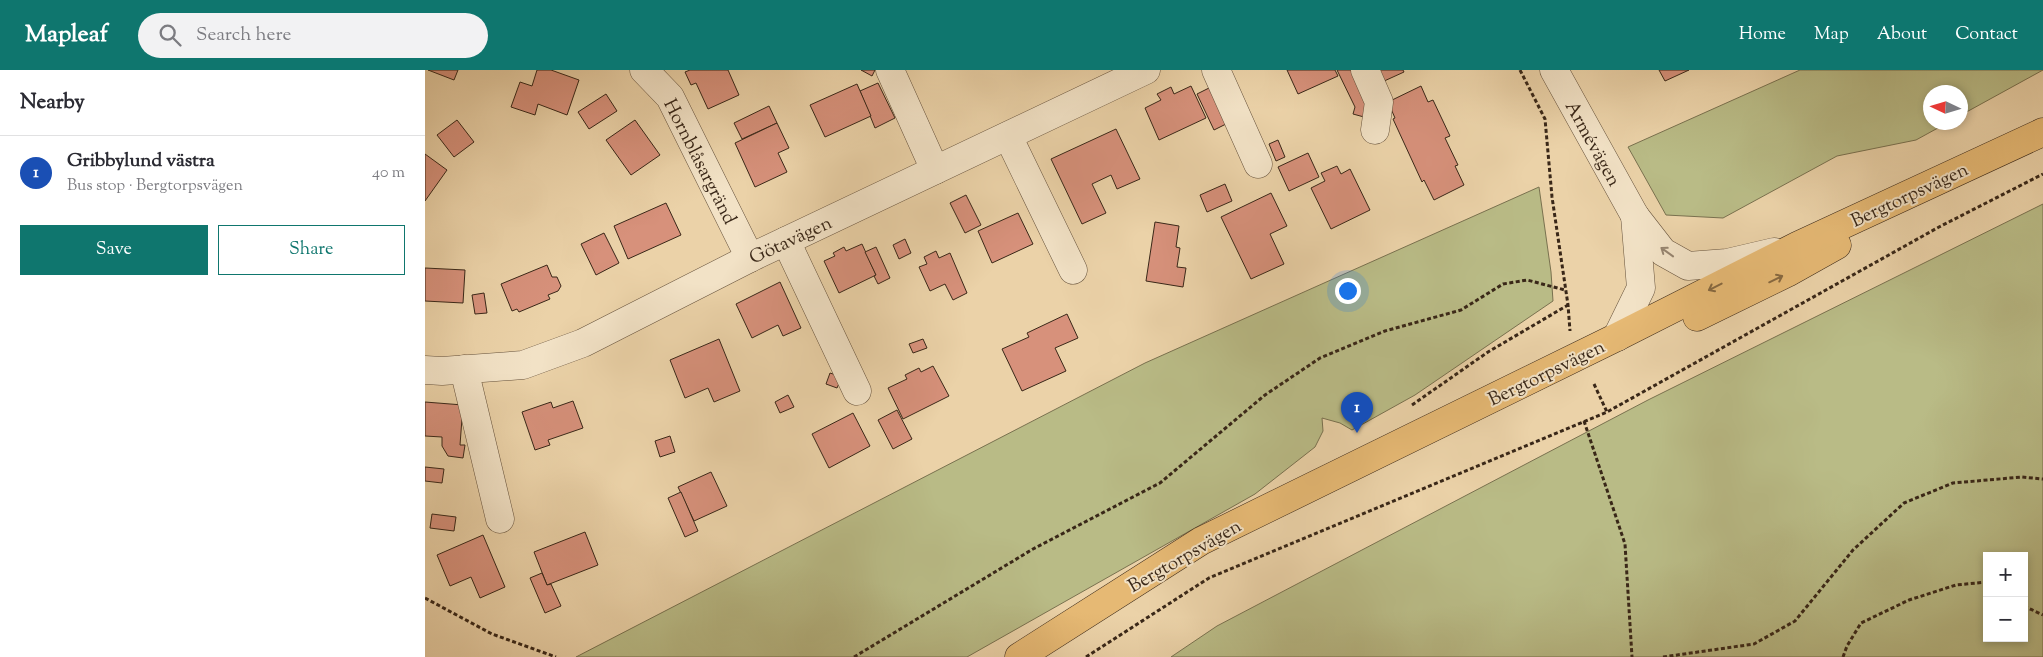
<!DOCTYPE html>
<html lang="en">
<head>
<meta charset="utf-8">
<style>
	:root { --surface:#fff; --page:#f2f2f3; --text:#2b2b33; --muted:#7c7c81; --line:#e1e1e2; --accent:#0f766e }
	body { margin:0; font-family:"Sorts Mill Goudy",serif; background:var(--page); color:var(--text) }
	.controls { position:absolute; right:15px; bottom:15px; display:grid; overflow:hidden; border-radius:0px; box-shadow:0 2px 8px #0003 }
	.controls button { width:45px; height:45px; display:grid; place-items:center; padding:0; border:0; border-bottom:1px solid var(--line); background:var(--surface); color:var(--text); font:25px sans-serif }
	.compass { position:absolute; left:1498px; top:15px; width:45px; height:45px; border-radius:50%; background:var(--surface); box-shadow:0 2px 8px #0003; rotate:274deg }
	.you { position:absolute; left:922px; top:220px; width:18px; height:18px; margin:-12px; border:4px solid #fff; border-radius:50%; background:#1a73e8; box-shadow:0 0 0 8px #1a73e833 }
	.badge { display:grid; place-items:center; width:32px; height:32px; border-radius:50%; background:var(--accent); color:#fff; font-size:16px; font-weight:700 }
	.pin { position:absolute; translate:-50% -41px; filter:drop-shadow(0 1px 2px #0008) }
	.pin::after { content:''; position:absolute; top:26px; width:18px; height:15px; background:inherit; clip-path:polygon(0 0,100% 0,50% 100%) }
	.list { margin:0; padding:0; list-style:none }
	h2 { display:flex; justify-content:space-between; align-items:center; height:65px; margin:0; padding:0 20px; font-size:21px }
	h2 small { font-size:16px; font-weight:400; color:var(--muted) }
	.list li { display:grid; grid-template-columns:32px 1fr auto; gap:15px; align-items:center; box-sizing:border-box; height:75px; padding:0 20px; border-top:1px solid var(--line) }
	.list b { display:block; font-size:19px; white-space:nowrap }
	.list p { margin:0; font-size:16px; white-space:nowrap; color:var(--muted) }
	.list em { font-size:16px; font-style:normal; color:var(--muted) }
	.actions { display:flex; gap:10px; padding:15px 20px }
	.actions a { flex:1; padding:11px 0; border:1px solid var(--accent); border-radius:0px; text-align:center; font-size:18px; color:var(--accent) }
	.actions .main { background:var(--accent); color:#fff }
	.icon { flex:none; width:28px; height:28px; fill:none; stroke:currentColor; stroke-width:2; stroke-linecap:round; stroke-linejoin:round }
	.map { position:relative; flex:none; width:1618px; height:587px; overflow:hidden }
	header { display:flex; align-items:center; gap:30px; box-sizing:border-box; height:70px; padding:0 25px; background:var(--accent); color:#fff }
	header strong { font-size:24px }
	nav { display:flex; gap:28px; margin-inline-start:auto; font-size:18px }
	.search { width:350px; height:45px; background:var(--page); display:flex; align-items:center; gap:12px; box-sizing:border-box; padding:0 18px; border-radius:28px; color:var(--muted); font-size:19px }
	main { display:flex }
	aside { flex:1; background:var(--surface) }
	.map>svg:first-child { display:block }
</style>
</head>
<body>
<header>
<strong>Mapleaf</strong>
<div class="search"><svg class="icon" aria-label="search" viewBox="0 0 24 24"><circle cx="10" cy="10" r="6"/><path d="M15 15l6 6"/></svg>Search here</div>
<nav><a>Home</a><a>Map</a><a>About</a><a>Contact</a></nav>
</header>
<main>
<aside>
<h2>Nearby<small></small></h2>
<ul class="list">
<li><span class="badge" style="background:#1a4fb4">1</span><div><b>Gribbylund västra</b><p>Bus stop · Bergtorpsvägen</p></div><em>40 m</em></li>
</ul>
<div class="actions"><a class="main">Save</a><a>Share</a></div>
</aside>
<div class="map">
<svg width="1618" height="587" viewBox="0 0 1618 587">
	<rect width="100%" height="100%" fill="#ebd2a8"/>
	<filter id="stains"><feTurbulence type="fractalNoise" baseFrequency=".004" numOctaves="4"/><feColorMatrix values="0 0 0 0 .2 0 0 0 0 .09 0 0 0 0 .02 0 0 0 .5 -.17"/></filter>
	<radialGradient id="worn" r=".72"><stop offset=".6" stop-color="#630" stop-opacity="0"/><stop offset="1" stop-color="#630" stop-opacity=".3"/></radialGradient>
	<!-- green -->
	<g fill="#b9bb86" stroke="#79714f" fill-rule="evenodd">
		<path d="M1375,0H1618L1536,45V22H1506V52L1522,53L1491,70L1412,86L1298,148L1241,145L1203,77Z"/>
		<path d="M1114,117L1126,202L1128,231L990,325L927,360L915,353L897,348L898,361L890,377L830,424L542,587H151L720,293Z"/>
		<path d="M1618,134V587H746L792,556L1223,330ZM1562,486H1599V568H1562Z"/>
	</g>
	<!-- building -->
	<g fill="#d7917b" stroke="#392718">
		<path d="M3,0H33L29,10Z"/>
		<path d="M112,0H126L154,10L142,45L113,34L110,45L86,37L95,12L107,16Z"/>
		<path d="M265,0H303L314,25L283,39L271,13L266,15L260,2Z"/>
		<path d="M436,0H450L447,6Z"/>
		<path d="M862,0H910L913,6L873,24Z"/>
		<path d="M912,0H929L944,30L939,47L928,44L930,37Z"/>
		<path d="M951,0H978L979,2L957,12Z"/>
		<path d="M1234,0H1264L1240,11Z"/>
		<path d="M453,13L470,48L450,58L435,21Z"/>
		<path d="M432,14L446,46L400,67L385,35Z"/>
		<path d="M766,16L781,48L734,70L720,38L736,30L732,24L746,17L749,24Z"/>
		<path d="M788,16L805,52L789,60L772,24Z"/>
		<path d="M996,16L1003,32L1008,30L1025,66L1020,68L1033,95L1030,96L1039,115L1009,130L999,110L997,112L968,49L970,48L963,32Z"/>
		<path d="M181,24L192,41L164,59L153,42Z"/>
		<path d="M344,36L352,53L317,69L309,53Z"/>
		<path d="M32,50L49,72L29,87L12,65Z"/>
		<path d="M210,50L235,85L206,105L181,70Z"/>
		<path d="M352,53L364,78L353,83L362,102L330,117L310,73Z"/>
		<path d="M691,59L715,109L692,119L686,105L667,114L681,143L657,154L626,89Z"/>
		<path d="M853,70L860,87L851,91L844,74Z"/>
		<path d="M883,83L894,107L864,121L853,97Z"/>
		<path d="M0,84L22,100L0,131Z"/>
		<path d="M912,96L916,104L925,99L945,140L906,159L886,118L900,111L896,103Z"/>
		<path d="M800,114L807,131L782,142L775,125Z"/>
		<path d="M846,123L862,156L845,164L859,194L826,209L796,147Z"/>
		<path d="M541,125L556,155L540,163L525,133Z"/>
		<path d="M241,133L256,165L203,189L189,156Z"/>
		<path d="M593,143L608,174L567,193L553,161Z"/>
		<path d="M730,152L754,156L751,177L755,178L752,197L761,198L758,217L721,211Z"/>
		<path d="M179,163L194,193L171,205L156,174Z"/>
		<path d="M480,169L486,183L474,189L468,175Z"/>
		<path d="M437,174L451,205L414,223L399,191L410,186L408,183L419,177L421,181Z"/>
		<path d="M451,177L465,208L453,214L449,206L451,205L440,182Z"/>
		<path d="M511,181L514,188L525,183L542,223L528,230L520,214L505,221L494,197L502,194L499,187Z"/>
		<path d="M122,195L127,207H132L136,216L133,221L123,225L125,229L94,242L92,239L87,241L76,214Z"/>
		<path d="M0,198L40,200L38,233L0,231Z"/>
		<path d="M355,212L376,258L358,266L353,255L327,268L311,234Z"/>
		<path d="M59,223L62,243L50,244L47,225Z"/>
		<path d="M642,244L653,268L630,278L641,301L597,321L577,279L604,267L602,263Z"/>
		<path d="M294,269L315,321L289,332L283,318L260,328L245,290Z"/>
		<path d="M498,269L502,278L488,283L484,274Z"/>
		<path d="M508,296L524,326L478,349L463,318L482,309L480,305L494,298L496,302Z"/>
		<path d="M405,303L417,307L412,318L401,314Z"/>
		<path d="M363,325L369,337L355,343L350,332Z"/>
		<path d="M148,331L158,358L123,370L125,375L110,380L97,342L126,332L128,338Z"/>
		<path d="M0,332L38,335L35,375H40L38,388L23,386L17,376V367L0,366Z"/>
		<path d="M472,340L487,369L468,379L453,350Z"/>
		<path d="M428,343L445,376L404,398L387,364Z"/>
		<path d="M245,366L250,382L235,387L230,371Z"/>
		<path d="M0,397L19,399L17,413L0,411Z"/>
		<path d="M286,402L302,436L269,451L253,417Z"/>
		<path d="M256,422L273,461L260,467L243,428Z"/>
		<path d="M7,444L31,447L29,461L5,458Z"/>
		<path d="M160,462L173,495L122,515L109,482Z"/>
		<path d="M58,465L80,517L55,528L46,507L25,516L12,485Z"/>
		<path d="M117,503L122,515L126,514L136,536L120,543L105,508Z"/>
	</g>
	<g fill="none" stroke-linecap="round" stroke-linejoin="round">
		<defs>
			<g id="minor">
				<path d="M219,0L245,27L325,188"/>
				<path d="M465,0L510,100"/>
				<path d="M791,0L833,94"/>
				<path d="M940,0L954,32L950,60"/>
				<path d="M1129,0L1210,146L1238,182L1263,196L1302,193L1349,182"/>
				<path d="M583,66L648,200"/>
				<path d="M361,171L432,321"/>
				<path d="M1192,267L1216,218L1210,146"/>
				<path d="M39,299L75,449"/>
				<path d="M0,300L17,301L98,295L158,273L325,188L721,0"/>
			</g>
			<g id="major">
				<path d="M1272,247L1362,203L1412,175"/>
				<path d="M594,587L776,471L1192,267L1372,176L1618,62"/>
			</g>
		</defs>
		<!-- minor casing -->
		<use href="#minor" stroke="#66523c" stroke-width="29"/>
		<!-- major casing -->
		<use href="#major" stroke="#392718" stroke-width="29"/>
		<!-- path -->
		<g stroke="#392718" stroke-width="3" stroke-dasharray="4 2.5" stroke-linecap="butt">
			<path d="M1095,0L1120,49L1127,127L1143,235L1145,261"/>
			<path d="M1169,314L1182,342"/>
			<path d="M987,335L1063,282L1143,235"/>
			<path d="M1159,351L1200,474L1207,587"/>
			<path d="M0,528L67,564L131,587"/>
			<path d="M1599,536L1618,545"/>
			<path d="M429,587L608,479L735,413L840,325L895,288L960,261L1036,240L1078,214L1102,210L1140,220"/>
			<path d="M661,587L784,508L1182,342L1514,157L1618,104"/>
			<path d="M1238,587L1329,574L1370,551L1428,480L1479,433L1528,413L1597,407L1618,409"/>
			<path d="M1418,587L1422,576L1436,553L1484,530L1531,515L1562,512"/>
		</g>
		<!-- minor -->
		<use href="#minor" stroke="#f2e2c6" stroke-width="28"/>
		<!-- major -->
		<use href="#major" stroke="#e6b974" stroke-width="28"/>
	</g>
	<!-- one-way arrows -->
	<defs><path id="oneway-shaft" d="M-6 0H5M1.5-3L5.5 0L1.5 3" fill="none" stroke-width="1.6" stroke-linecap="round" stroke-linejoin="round" transform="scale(1.25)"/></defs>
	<use stroke="#96846f" href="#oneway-shaft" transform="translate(1242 182) rotate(-144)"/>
	<g stroke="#876941">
		<use href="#oneway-shaft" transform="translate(1351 209) rotate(-26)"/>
		<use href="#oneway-shaft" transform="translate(1290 217) rotate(153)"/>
	</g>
	<g text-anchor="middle" stroke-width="4" stroke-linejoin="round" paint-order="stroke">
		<!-- street labels -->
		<g font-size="19" fill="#392718" stroke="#f2e2c6">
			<text transform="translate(1169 73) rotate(61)" y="7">Armévägen</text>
			<text transform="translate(276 91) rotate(63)" y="7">Hornblåsargränd</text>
			<text transform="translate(1484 124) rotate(-25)" y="7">Bergtorpsvägen</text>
			<text transform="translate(365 169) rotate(-25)" y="7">Götavägen</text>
			<text transform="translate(1121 302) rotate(-26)" y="7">Bergtorpsvägen</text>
			<text transform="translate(759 485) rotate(-30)" y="7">Bergtorpsvägen</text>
		</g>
	</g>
	<rect width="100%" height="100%" filter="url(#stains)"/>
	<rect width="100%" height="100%" fill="url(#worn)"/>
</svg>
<div class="controls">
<button>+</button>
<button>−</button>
</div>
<svg class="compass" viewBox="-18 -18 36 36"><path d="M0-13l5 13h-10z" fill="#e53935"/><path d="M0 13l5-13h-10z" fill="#7c7c81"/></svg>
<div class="you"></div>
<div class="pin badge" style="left:932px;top:363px;background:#1a4fb4">1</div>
</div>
</main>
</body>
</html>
